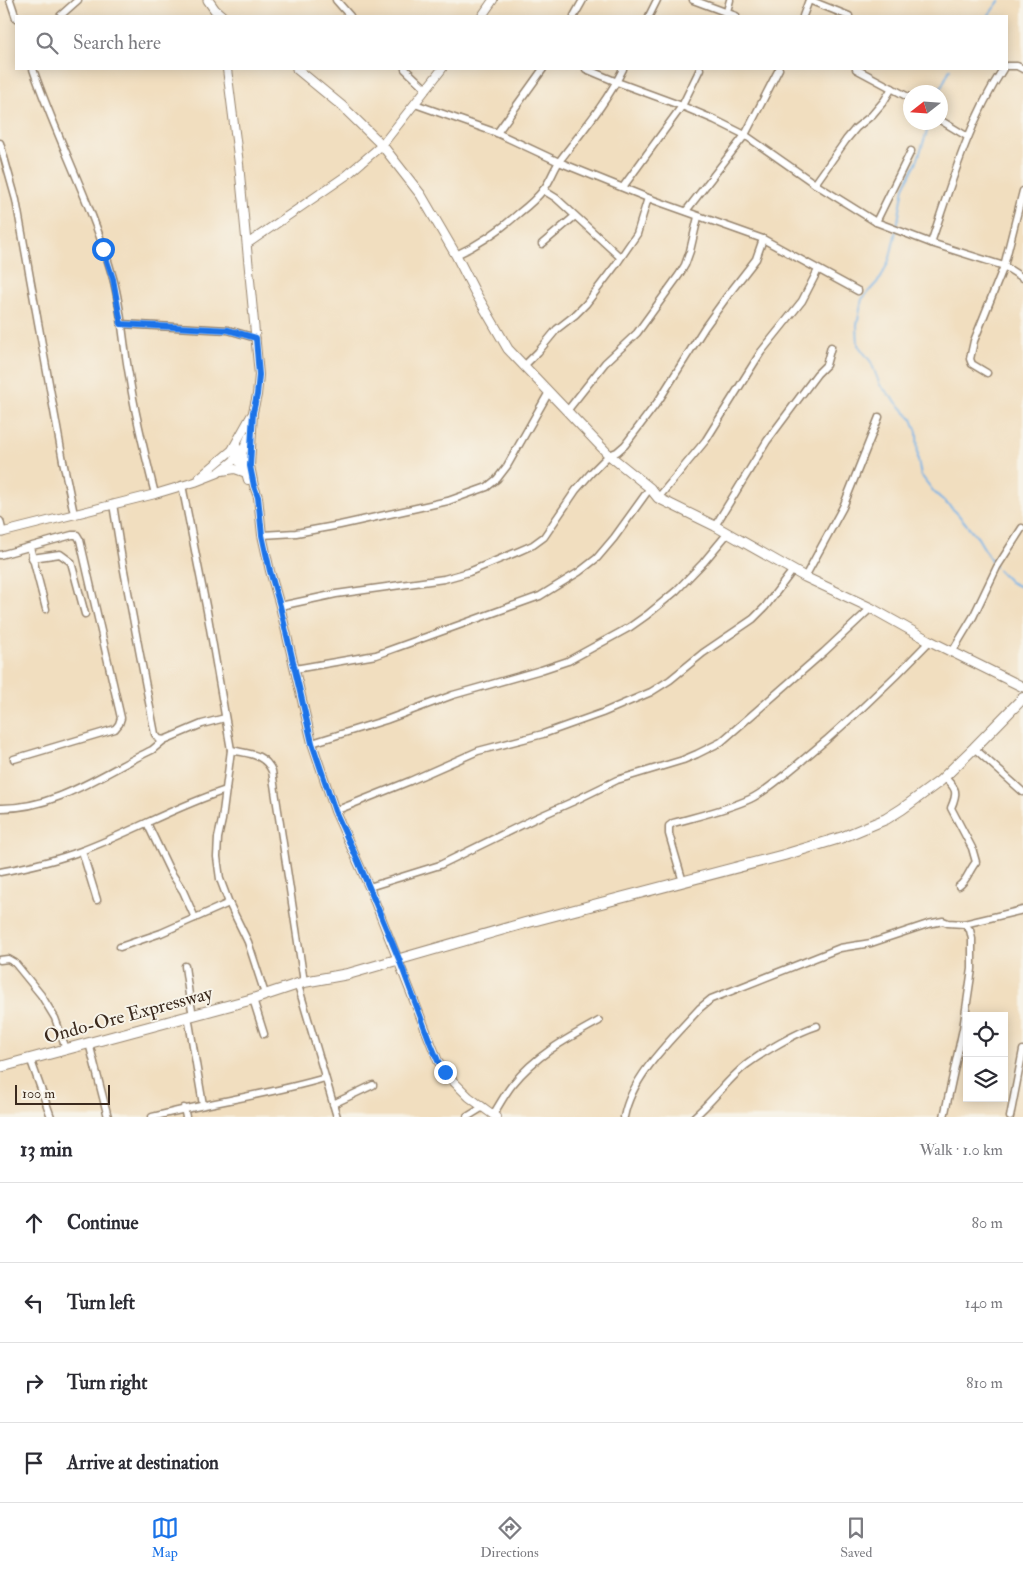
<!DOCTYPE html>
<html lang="en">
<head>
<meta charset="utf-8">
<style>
	:root { --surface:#fff; --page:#f2f2f3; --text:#2b2b33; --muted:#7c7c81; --line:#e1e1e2; --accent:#1a73e8 }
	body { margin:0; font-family:"IM FELL Double Pica",serif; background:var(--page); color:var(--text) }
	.controls { position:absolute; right:15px; bottom:15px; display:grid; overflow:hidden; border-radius:0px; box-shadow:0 2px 12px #0003 }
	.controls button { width:45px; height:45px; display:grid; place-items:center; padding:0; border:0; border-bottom:1px solid var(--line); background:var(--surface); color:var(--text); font:25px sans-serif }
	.compass { position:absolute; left:903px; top:85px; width:45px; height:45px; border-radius:50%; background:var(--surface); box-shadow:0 2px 12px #0003; rotate:253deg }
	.scale { position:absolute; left:15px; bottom:12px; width:95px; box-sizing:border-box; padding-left:5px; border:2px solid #3b2a1e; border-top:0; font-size:14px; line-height:18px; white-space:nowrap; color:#3b2a1e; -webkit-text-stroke:4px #f7f3e8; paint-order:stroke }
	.stop { position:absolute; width:15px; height:15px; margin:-11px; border:4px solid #1a73e8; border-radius:50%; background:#fff }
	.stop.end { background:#1a73e8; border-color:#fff; box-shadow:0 1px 5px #0008 }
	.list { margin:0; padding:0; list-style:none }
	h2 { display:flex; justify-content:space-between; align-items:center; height:65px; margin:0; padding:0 20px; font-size:21px }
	h2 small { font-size:16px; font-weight:400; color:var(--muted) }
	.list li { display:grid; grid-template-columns:32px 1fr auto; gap:15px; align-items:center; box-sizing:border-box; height:80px; padding:0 20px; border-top:1px solid var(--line) }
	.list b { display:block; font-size:19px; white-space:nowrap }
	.list em { font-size:16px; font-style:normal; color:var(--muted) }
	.icon { flex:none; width:28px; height:28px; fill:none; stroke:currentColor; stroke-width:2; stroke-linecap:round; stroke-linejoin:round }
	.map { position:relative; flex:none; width:1023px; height:1117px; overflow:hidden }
	.search { position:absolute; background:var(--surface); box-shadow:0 2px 12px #0003; left:15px; right:15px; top:15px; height:55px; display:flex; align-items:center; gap:12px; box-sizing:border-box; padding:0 18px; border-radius:0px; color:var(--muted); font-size:19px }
	.sheet { height:385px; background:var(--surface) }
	nav { display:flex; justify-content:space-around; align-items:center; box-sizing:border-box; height:70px; border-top:1px solid var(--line); background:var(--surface); font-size:14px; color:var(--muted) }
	nav a { display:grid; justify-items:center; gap:2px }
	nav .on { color:var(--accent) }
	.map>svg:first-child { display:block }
</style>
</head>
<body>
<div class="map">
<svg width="1023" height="1117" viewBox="0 0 1023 1117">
	<rect width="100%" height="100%" fill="#f7f3e8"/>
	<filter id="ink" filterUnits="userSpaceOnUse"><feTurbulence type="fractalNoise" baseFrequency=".02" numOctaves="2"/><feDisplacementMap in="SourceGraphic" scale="10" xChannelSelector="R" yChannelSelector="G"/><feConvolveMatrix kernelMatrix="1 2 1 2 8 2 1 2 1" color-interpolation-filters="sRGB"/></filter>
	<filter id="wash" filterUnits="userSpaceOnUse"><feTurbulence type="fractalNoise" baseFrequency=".0096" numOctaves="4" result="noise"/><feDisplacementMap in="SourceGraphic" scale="20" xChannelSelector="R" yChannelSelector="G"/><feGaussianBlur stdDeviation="1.12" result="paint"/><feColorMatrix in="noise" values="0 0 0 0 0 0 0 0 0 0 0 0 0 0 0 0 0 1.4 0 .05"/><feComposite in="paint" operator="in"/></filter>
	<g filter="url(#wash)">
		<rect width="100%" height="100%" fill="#f1debf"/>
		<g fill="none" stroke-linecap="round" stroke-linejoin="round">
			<!-- stream -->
			<g stroke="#73b1e6" stroke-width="2">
				<path d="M988,16L1000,0"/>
				<path d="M939,92L950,69"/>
				<path d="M897,227L904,187L918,159L930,122"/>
				<path d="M896,231L890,258L881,278L862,299L857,325L858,345L871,362L880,385L912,419L917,432L918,460L921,475L934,492L956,512L978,538L995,567"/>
				<path d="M998,570L1010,582L1023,588"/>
			</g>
		</g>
	</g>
	<g filter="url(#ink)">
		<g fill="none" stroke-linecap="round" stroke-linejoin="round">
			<defs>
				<g id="minor">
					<path d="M10,0L16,18"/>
					<path d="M336,0L350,16"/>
					<path d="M693,0L736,16"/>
					<path d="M809,0L849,16"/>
					<path d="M726,15L730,0"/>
					<path d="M60,16L78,0"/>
					<path d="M574,16L583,0"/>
					<path d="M649,16L657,0"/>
					<path d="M803,16L809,0"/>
					<path d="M1007,66H1017L1023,69"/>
					<path d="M33,69C57,139 93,206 113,278C122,310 123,343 129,375C135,415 145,455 155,494"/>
					<path d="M405,69L426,89"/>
					<path d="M586,69L617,82L682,106L715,120L745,135L815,184L876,222L931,243L1004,266L1023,278"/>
					<path d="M856,69L910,98"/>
					<path d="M415,104L497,133L559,162L648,198L763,239L858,291"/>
					<path d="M940,120L968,137"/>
					<path d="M497,133L543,69"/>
					<path d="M0,143L16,200L63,461L74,514"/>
					<path d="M815,184L846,140L856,128L872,115L884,101L892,88"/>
					<path d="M623,187L682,106L700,69"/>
					<path d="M543,190L556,198L620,257"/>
					<path d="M686,211L745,135L779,69"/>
					<path d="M876,222L911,151"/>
					<path d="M931,243C951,184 969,121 1003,69"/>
					<path d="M542,244L575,216"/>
					<path d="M456,255C480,244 500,230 519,213C528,206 537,198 544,189C551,180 554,168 561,159C583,130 607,102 623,69"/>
					<path d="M121,324L228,330L256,338"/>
					<path d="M524,366L538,352L557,329L575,315L586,304L615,266L637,234L648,198"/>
					<path d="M987,373L972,364L970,359L974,341L1004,266L1023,191"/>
					<path d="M567,411L605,363L637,333L679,275L685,265L690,251L698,217"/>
					<path d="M182,485L207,611L231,750L222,820L218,838L217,857L220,879L229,903L248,942L265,994"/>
					<path d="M658,498L706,440L761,352L802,301L818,270"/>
					<path d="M113,504L122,560L155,734L159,739L164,740L202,724L225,718"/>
					<path d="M0,521L3,533"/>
					<path d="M715,526L767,441L817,374L826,365L831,347"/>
					<path d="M262,535L296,533L340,525L448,501L487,487L497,479L507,466L549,392"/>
					<path d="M30,547L46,609"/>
					<path d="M0,555L72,535H77L80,540L121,718L119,724L115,729L14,759"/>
					<path d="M32,558L60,554L71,562L85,614"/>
					<path d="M805,577L843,507L879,417"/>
					<path d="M280,606L336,594L444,579L469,572L517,552L533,545L544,537L576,490L591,473L609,455L617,452L625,445L659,400L705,327L728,295L756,259L763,239"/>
					<path d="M952,652L973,617L997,567L1022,528"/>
					<path d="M295,669L376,655L540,596L579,572L597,558L614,538L650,488"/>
					<path d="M312,743L386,720L453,695L541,670L568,661L630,627L647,615L676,591L703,563L728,533"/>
					<path d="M974,748L1023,792"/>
					<path d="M231,750C248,754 264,753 272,771L304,982"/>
					<path d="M944,777C957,789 958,792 951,808L972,848L976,862C969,870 967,881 959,886"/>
					<path d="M0,808C56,809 103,773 152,750L164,740"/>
					<path d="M335,811L410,781L478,751L543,734L602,713L651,692L670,680L703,653L753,619L765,607L793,570"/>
					<path d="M147,823L170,871L183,891L195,918"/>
					<path d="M82,851L97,900"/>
					<path d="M0,872C27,867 55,861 81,851C130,833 176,806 226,790"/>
					<path d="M683,882L669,834V826L673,823C698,816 726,810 750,799C765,792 779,779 793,768C841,729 887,686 930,641"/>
					<path d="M369,887L440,865L536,818L572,802L617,780L683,760L697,754L721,742L824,652L871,608"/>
					<path d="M120,947L161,933L229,903"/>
					<path d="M0,960L8,959L15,963L41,995L55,1018L66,1049"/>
					<path d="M185,966L189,995L193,1015"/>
					<path d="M298,985L337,1117"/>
					<path d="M253,999L264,1034"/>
					<path d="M188,1016L203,1105"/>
					<path d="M89,1043L108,1117"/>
					<path d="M30,1058L51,1117"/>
					<path d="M333,1104L373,1085"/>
					<path d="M184,1108L186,1117"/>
					<path d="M493,1115C499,1105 505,1094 512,1085C536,1055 566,1039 599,1021"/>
					<path d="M152,1117C209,1102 268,1095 325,1078"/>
					<path d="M467,1117L483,1107"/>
					<path d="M624,1117C632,1075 672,1039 700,1008L711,999L840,948L871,943L928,924L943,921L948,923L964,924L1023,910"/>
					<path d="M694,1117C713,1101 727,1080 746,1065C763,1052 797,1032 817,1026"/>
					<path d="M944,1117L963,1029L972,969V939L970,930L964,924"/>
					<path d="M1010,1117L1023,1050"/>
				</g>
				<g id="tertiary">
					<path d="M482,16L493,0"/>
					<path d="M227,69L239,164L259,375L257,395L253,412L250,466"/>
					<path d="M247,244L347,175L382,145L442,69"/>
					<path d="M236,446L250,466L254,486L258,497L262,535L270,571L280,606L312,743L335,811L369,887L438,1061L452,1080L469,1097L496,1117"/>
					<path d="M235,455L246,473L248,480"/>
					<path d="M222,471L235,469L246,473"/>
					<path d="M200,477L232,450L251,416"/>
					<path d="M0,533L155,494L195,482L218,473L233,461L242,453L249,436"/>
				</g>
				<g id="secondary">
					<path d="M208,0L215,10L222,16"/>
					<path d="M297,69L342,106L382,145L421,195L456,255L475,292L508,349L609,455L650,488L658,498L715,526L805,577L871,608L930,641L1023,687"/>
				</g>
				<path id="primary" d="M0,1067L253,999L304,982L348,974L525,923L784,855L843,837L886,819L902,809L940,781L974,748L1023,698"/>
			</defs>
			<!-- minor casing -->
			<use href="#minor" stroke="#96846e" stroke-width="9"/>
			<!-- tertiary casing -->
			<use href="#tertiary" stroke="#96846e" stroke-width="10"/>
			<!-- secondary casing -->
			<use href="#secondary" stroke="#96846e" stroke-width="11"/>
			<!-- primary casing -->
			<use href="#primary" stroke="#96846e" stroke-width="12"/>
			<!-- minor -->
			<use href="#minor" stroke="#fff" stroke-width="6"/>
			<!-- tertiary -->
			<use href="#tertiary" stroke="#fff" stroke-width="8"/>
			<!-- secondary -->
			<use href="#secondary" stroke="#fff" stroke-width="9"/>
			<!-- primary -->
			<use href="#primary" stroke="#fff" stroke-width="10"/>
		</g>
	</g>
	<g fill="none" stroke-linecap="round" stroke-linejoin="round" filter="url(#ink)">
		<!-- route -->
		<path stroke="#1a73e8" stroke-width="6" d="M103,249L113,279L121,324L228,330L256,338L259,375L257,395L253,412L250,466L254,486L258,497L262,535L270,571L280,606L312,743L335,811L358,861L399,959L430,1042L438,1061L445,1072"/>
	</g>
	<g text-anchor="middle" stroke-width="4" stroke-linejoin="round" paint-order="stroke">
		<!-- street labels -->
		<g font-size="19" fill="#3b2a1e" stroke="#f7f3e8">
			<text transform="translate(128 1014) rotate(-15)" y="7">Ondo-Ore Expressway</text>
		</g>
	</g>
</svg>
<div class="controls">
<button><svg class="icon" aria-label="locate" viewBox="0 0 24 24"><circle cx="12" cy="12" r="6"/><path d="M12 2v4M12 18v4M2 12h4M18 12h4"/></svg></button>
<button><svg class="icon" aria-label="layers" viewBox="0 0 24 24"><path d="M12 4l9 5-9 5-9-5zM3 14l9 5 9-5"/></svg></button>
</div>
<svg class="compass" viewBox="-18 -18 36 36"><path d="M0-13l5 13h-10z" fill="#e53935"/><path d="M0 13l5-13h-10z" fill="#7c7c81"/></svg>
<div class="scale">100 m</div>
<div class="stop" style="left:103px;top:249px"></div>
<div class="stop end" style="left:445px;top:1072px"></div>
<div class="search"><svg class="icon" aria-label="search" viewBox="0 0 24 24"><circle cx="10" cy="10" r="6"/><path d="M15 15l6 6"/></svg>Search here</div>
</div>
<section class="sheet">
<h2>13 min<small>Walk · 1.0 km</small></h2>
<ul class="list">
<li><svg class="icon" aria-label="ahead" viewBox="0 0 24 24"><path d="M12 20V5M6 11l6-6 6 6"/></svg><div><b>Continue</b></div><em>80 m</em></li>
<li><svg class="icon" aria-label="left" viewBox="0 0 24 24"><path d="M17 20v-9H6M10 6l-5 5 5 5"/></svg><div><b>Turn left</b></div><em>140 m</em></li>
<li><svg class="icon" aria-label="right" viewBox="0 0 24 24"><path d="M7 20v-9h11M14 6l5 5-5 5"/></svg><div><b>Turn right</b></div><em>810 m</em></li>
<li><svg class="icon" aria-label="arrive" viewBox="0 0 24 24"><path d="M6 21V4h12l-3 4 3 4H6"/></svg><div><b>Arrive at destination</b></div></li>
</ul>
</section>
<nav>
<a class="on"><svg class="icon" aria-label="map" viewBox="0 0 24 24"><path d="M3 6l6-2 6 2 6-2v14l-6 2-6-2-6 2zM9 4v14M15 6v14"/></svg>Map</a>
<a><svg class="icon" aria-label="directions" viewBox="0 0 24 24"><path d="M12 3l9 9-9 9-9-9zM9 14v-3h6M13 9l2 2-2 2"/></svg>Directions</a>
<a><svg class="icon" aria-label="saved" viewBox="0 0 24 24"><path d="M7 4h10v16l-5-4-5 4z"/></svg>Saved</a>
</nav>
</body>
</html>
